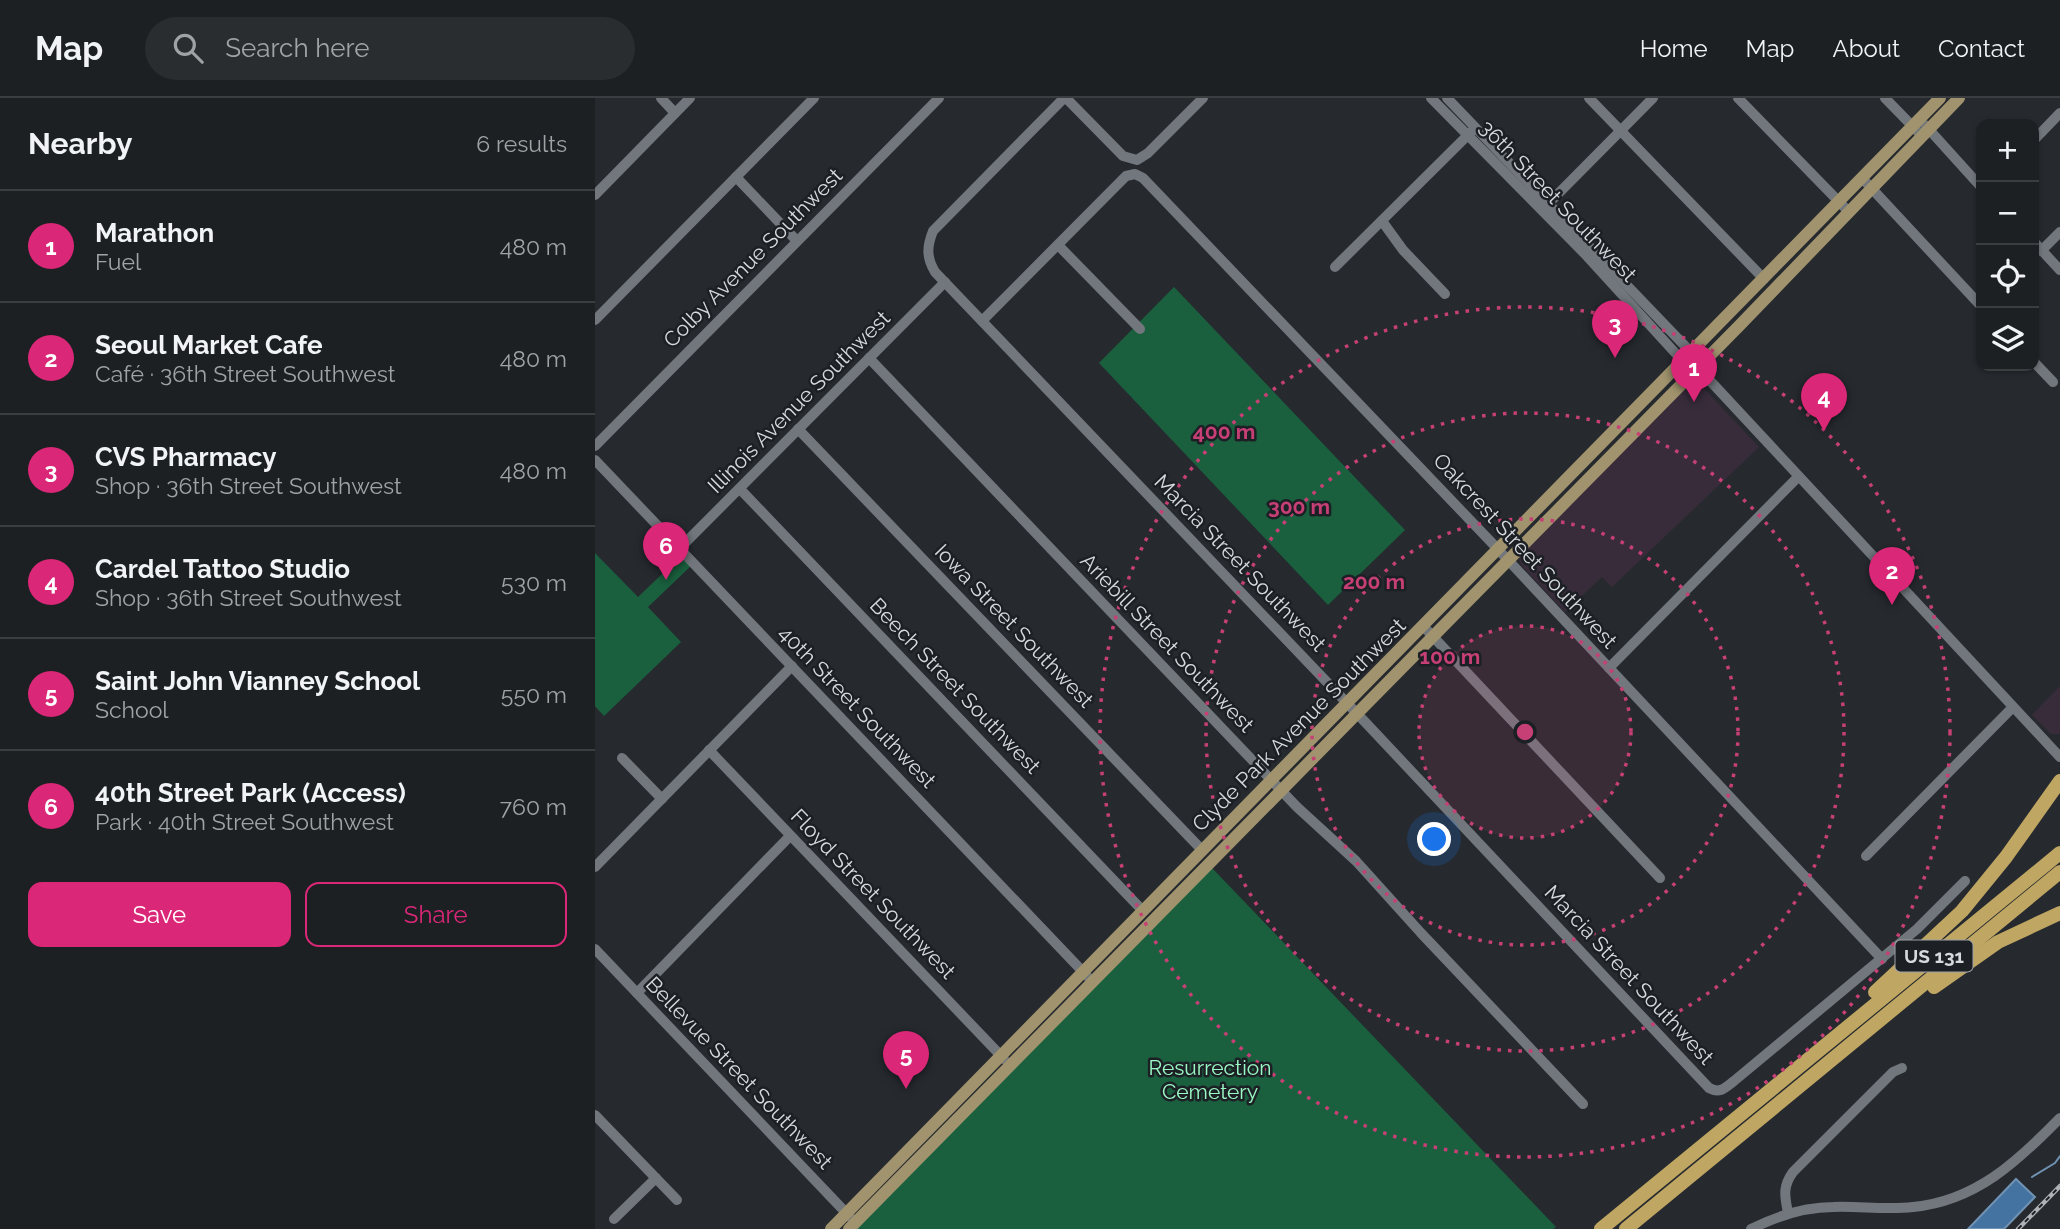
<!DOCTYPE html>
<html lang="en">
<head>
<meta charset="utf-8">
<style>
	:root { --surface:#1c2023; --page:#292d30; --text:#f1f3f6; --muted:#a0a3a6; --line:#3a3e41; --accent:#db2777 }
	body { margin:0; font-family:Raleway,sans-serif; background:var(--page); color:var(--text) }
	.controls { position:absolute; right:21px; top:21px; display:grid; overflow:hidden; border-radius:14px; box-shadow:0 2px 5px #0004 }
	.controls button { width:63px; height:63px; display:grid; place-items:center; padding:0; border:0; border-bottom:2px solid var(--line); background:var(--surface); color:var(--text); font:35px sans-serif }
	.you { position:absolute; left:840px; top:742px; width:24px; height:24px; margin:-18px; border:5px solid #fff; border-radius:50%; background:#1a73e8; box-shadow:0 0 0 10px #1a73e833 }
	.badge { display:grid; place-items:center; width:46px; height:46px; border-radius:50%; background:var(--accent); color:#fff; font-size:23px; font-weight:700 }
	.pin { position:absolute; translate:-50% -58px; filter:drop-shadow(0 2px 4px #0008) }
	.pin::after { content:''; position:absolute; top:37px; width:24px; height:21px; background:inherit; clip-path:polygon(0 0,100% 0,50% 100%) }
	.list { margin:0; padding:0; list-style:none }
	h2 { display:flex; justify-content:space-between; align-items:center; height:91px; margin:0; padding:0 28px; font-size:30px }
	h2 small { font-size:23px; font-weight:400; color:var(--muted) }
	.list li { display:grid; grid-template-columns:46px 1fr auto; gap:21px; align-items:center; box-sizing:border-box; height:112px; padding:0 28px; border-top:2px solid var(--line) }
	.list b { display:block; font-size:26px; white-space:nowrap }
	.list p { margin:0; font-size:23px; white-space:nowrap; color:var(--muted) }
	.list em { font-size:23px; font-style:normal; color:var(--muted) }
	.actions { display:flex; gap:14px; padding:21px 28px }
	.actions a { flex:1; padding:16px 0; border:2px solid var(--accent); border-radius:14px; text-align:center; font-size:24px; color:var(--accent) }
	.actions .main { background:var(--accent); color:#fff }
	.icon { flex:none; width:38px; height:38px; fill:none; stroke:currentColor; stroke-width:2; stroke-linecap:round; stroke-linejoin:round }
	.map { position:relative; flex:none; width:1465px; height:1131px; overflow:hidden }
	header { display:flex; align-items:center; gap:42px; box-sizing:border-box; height:98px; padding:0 35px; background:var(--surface); border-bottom:2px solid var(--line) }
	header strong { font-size:33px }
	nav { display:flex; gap:38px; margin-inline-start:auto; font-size:24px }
	.search { width:490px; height:63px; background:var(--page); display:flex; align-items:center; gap:18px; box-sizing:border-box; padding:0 24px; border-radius:38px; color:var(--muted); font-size:26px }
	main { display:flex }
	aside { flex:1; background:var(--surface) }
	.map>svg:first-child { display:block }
</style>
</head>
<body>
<header>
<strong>Map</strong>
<div class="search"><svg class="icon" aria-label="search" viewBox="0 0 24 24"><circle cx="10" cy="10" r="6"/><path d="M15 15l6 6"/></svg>Search here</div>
<nav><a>Home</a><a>Map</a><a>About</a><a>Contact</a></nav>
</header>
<main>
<aside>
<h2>Nearby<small>6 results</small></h2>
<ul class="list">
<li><span class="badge">1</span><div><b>Marathon</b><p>Fuel</p></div><em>480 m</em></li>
<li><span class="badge">2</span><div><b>Seoul Market Cafe</b><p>Café · 36th Street Southwest</p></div><em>480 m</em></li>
<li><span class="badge">3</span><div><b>CVS Pharmacy</b><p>Shop · 36th Street Southwest</p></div><em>480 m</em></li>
<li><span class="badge">4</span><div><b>Cardel Tattoo Studio</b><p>Shop · 36th Street Southwest</p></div><em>530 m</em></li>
<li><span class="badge">5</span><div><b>Saint John Vianney School</b><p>School</p></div><em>550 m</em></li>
<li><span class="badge">6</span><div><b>40th Street Park (Access)</b><p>Park · 40th Street Southwest</p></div><em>760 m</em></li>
</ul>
<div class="actions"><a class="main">Save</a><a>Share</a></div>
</aside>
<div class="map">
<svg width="1465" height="1131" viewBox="0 0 1465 1131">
	<rect width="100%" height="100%" fill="#262a2f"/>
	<!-- commercial -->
	<g fill="#382c3b">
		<path d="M1093,285H1104L1164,349L1017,489L1007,479L970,514L926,467L923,456Z"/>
		<path d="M1465,588V636H1456L1437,617Z"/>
	</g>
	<!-- green -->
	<g fill="#1a603e">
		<path d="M579,189L810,432L733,507L504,265Z"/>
		<path d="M0,455L43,499L88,456L99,465L53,509L86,544L9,618L0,608Z"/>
		<path d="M617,770L961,1129L958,1131H260Z"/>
	</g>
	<!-- water -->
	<path fill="#4473a1" stroke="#7092b3" stroke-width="2" d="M1421,1081L1440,1099L1409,1131H1373Z"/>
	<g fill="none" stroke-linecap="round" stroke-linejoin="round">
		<!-- stream -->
		<path stroke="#7092b3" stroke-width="2" d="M1437,1079L1460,1065L1465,1058"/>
		<!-- minor -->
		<g stroke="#71777d" stroke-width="10">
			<path d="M66,0L80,15"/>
			<path d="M469,0L338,133C332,148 331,159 340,174L771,625L1114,990C1125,996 1130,990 1139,983L1322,831L1370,783"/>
			<path d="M471,0L528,58L542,62L553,55L608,0"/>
			<path d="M836,0L989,155L1083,258L1093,259"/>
			<path d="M852,0L1091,249L1093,259L1465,659"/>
			<path d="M994,0L1169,181"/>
			<path d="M1143,0L1254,114"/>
			<path d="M1290,0L1327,38"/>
			<path d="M1330,27L1386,89"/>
			<path d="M1439,42L1465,15"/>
			<path d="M141,79L202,143"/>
			<path d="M1267,80L1386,208"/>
			<path d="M0,97L95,0"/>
			<path d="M950,109L1058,0"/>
			<path d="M787,123L808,152L850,196"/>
			<path d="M1439,144L1465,172"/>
			<path d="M463,147L545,231"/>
			<path d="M1446,153L1465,134"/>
			<path d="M740,169L877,33"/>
			<path d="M0,222L219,0"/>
			<path d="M387,223L531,78L540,76L548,80L897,445L1287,861"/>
			<path d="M274,260L702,709L761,763L826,835L988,1006"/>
			<path d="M1439,264L1458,284"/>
			<path d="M203,331L607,752"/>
			<path d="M0,348L344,0"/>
			<path d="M0,362L492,878"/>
			<path d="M145,391L548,813"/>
			<path d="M85,450L350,184"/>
			<path d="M829,529L1065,780"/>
			<path d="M1014,570L1203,379"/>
			<path d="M114,652L409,961"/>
			<path d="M27,660L67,701"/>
			<path d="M1271,758L1418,609"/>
			<path d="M0,769L197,568"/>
			<path d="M0,851L255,1119"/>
			<path d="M42,895L195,738"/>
			<path d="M0,1017L82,1102"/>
			<path d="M1193,1115C1190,1099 1187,1089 1198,1074L1298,974L1307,970"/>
			<path d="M19,1121L61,1080"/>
			<path d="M1156,1131C1182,1118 1209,1109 1238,1109C1264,1108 1292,1112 1318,1109C1381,1103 1423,1063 1465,1020"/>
		</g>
		<!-- major -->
		<g stroke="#a0936d" stroke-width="12">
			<path d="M236,1131L1345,0"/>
			<path d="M254,1131L1144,228L1364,0"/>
		</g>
		<!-- highway -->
		<g stroke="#bfa662" stroke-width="14">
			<path d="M1339,889L1403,844L1465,815"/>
			<path d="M1280,894L1367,813L1411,759L1465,683"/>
			<path d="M1006,1131L1465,755"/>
			<path d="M1031,1131L1465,774"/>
		</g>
		<defs>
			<path id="rail" d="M1423,1131L1465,1088"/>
		</defs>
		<!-- rail casing -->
		<use href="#rail" stroke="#afb2b6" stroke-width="4.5"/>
		<!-- rail -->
		<use href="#rail" stroke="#1c2025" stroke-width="2" stroke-dasharray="5" stroke-linecap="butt"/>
	</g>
	<!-- distance rings -->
	<circle cx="930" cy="634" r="106" fill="#c63f75" fill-opacity=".12"/>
	<g fill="none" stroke="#c63f75" stroke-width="3.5" stroke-dasharray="3.5 7">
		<circle cx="930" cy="634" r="106"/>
		<circle cx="930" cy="634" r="213"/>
		<circle cx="930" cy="634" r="319"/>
		<circle cx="930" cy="634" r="425"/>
	</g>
	<g text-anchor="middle" stroke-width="5" stroke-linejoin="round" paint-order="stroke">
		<!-- shield labels -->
		<rect fill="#1c2025" stroke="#9ea2a6" stroke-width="2" x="1300.5" y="842.5" width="77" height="31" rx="5"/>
		<g font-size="19" font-weight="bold" fill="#d6d9dd">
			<text x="1339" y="865">US 131</text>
		</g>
		<!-- street labels -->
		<g font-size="21" fill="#d6d9dd" stroke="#1c2025">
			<text transform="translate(963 103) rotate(46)" y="7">36th Street Southwest</text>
			<text transform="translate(158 160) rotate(-45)" y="7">Colby Avenue Southwest</text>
			<text transform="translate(204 304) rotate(-45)" y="7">Illinois Avenue Southwest</text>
			<text transform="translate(930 453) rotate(47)" y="7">Oakcrest Street Southwest</text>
			<text transform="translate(645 465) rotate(46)" y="7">Marcia Street Southwest</text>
			<text transform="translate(419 528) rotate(46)" y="7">Iowa Street Southwest</text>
			<text transform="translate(572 545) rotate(46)" y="7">Ariebill Street Southwest</text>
			<text transform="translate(360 588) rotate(46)" y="7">Beech Street Southwest</text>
			<text transform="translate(262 609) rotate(46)" y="7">40th Street Southwest</text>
			<text transform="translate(704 627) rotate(-45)" y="7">Clyde Park Avenue Southwest</text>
			<text transform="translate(278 796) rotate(46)" y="7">Floyd Street Southwest</text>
			<text transform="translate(1034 877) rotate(47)" y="7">Marcia Street Southwest</text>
			<text transform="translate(144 975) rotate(46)" y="7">Bellevue Street Southwest</text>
		</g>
		<!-- park labels -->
		<g font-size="21" fill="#99f8c3" stroke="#1c2025">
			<text x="615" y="977">Resurrection<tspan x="615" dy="24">Cemetery</tspan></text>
		</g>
	</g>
	<circle cx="930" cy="634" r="10" fill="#c63f75" stroke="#1c2025" stroke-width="3.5"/>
	<g font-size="21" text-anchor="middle" font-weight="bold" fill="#c63f75" stroke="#1c2025" stroke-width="5" stroke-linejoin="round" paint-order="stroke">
		<text x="629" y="341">400 m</text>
		<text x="704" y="416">300 m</text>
		<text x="779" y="491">200 m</text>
		<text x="855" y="566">100 m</text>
	</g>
</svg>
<div class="controls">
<button>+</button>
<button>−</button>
<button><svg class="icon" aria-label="locate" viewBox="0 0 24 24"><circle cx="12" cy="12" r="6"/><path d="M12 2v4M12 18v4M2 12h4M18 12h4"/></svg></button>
<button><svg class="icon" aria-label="layers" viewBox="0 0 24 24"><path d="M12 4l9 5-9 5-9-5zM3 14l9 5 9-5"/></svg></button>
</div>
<div class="you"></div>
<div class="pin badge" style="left:1099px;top:304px">1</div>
<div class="pin badge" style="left:1297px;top:507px">2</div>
<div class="pin badge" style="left:1020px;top:260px">3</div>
<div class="pin badge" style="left:1229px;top:333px">4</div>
<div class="pin badge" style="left:311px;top:991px">5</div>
<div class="pin badge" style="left:71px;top:482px">6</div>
</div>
</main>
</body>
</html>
